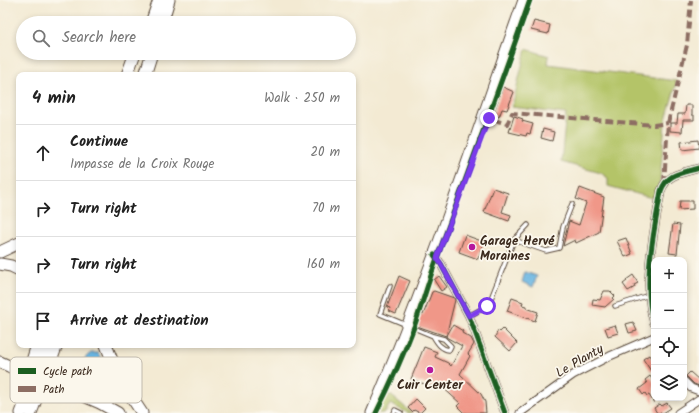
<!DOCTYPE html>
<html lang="en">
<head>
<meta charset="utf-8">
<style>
	:root { --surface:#fff; --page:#f2f2f2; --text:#222; --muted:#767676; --line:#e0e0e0 }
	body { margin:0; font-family:Kalam,sans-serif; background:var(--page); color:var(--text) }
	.controls { position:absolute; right:12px; bottom:12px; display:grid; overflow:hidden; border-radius:8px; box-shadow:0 2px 6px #0003 }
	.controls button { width:36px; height:36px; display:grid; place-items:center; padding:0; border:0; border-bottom:1px solid var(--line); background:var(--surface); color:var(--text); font:20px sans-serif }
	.stop { position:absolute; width:12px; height:12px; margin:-9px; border:3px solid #7c3aed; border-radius:50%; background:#fff }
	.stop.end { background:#7c3aed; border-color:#fff; box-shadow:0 1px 4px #0008 }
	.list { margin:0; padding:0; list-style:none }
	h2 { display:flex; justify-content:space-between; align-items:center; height:52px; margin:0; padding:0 16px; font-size:17px }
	h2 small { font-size:13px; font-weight:400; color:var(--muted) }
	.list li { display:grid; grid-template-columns:26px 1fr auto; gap:12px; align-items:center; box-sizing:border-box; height:56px; padding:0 16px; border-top:1px solid var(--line) }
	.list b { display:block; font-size:15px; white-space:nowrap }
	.list p { margin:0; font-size:13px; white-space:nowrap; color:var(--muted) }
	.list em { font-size:13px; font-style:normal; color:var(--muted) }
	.icon { flex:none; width:22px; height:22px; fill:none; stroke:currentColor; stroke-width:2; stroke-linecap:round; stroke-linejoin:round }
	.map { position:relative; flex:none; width:699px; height:413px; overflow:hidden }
	.search { position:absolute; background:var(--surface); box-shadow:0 2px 6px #0003; left:16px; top:16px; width:340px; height:44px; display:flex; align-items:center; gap:10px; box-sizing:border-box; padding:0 14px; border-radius:22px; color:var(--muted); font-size:15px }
	.panel { position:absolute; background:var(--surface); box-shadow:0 2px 6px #0003; left:16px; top:72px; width:340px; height:276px; border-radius:8px }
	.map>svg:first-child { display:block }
</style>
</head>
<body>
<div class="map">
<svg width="699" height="413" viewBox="0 0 699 413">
	<rect width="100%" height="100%" fill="#fbf7ec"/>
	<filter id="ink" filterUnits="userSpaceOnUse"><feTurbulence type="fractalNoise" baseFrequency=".025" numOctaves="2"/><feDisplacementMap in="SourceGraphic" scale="8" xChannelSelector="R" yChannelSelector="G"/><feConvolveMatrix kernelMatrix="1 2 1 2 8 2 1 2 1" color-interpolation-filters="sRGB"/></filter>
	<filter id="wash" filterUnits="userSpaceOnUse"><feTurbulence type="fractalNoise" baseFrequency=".012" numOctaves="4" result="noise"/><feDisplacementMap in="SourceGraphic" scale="16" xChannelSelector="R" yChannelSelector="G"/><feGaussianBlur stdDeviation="0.9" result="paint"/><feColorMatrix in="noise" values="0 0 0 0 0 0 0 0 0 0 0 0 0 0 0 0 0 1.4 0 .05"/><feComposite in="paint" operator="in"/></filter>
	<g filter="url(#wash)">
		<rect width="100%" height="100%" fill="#f3ead3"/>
		<!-- green -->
		<g fill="#b4c467" stroke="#787742">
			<path d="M526,49L549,56L548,64L677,81L665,123L660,180L656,199L608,186V178L601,173L561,162L566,114L512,107Z"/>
			<path d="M387,392L412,413H408L390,404L385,413H376Z"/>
		</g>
		<!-- water -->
		<g fill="#69b5e2" stroke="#527080">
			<path d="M525,272L537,276L533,287L522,282Z"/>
			<path d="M91,353H98L112,377V384L107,390L103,392L81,385L79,381C78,373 83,357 91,353Z"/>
		</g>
		<g id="blocks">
			<!-- building -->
			<g fill="#f09788">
				<path d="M534,21L550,25L548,34L531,30Z"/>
				<path d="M503,87L514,92L507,110L502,109L499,117L493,115Z"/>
				<path d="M686,105H692V115H694V120H683L682,132L670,131V123H677L678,114H685Z"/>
				<path d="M514,116L523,119L522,121L533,124L530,134L527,133L526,136L509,132Z"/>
				<path d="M543,129L554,132L552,141L541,138Z"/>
				<path d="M698,140L699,148L682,150L681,142Z"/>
				<path d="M493,188L508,193L502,212L511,215L509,221L484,212Z"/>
				<path d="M580,188L604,197L599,232L576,243L575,240L563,246L569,221L579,225L586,203L576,199Z"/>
				<path d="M680,201H693V209L679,210Z"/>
				<path d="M673,224L680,225L677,254L669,253Z"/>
				<path d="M465,235L484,242L478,259L459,252Z"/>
				<path d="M626,238L632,254L625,257L617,241Z"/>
				<path d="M633,275L638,283L634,285L635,287L628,291L623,284L627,281L626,280Z"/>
				<path d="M399,276L410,281L396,314L389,311L390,308L387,307Z"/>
				<path d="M439,276L447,287L441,291L434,280Z"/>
				<path d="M434,291L454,298L455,300L446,336L417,326L421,314L423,315L432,292Z"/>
				<path d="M604,291H610L615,296L613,298L614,299L605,307L592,305L593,299L600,300Z"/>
				<path d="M512,298L523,302L522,305L526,306V308L538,312L535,321L507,311Z"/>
				<path d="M633,322L637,331L629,333L626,324Z"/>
				<path d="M453,325L463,331L462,333L471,338L474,344L468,354L470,356L460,374L481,394L485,402L486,413H464L457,406L460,403L441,386L435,388L411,379L424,347L437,352L435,357L448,363L451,366L462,346L446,337Z"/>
				<path d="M615,325L618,333L608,336L605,328Z"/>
				<path d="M503,329L517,343L510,351L495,337L498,330L500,332Z"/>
				<path d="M649,355L654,363V369L651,371L643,359Z"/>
				<path d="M690,372L699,380V386L694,384L686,376Z"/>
				<path d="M650,376L654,382V403L649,395L647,396L645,393L643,395L639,389L647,383L645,380Z"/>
				<path d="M416,399L425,408L420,413L414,410L412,412L408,408Z"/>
				<path d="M667,403L671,408L663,413H657L654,408L660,404L662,406Z"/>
			</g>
		</g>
	</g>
	<g filter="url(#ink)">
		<use href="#blocks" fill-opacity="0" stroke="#574739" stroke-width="1"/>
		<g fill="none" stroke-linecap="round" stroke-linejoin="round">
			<defs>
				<g id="service">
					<path d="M514,240L546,251L559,248L563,227L572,204"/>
					<path d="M390,286L380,314L433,336C437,343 441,349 449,350L451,346L444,339L433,336"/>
					<path d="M615,306L649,295"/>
					<path d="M469,316L487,306L490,301L514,240L528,225"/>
					<path d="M394,413L395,410L401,413"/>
				</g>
				<g id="minor">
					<path d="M433,253L441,264L469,316L505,413"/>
					<path d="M654,323C642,283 654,232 661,191C667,173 683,173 699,168"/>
					<path d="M684,381L691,388L699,391"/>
					<path d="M520,413L573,375L610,356L654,337"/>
					<path d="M678,413L699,399"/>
				</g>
				<path id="secondary" d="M371,413C429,278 474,138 523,0"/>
				<g id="trunk">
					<path d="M151,23L159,0"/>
					<path d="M162,23L169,0"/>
					<path d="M127,75L135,53"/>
					<path d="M145,75L152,53"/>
					<path d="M0,252L19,243"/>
					<path d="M0,264L11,266L19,270"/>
					<path d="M106,345L120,380L142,413"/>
					<path d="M0,362L11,367"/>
					<path d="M26,380L37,345"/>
					<path d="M63,387L100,403L118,413"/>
					<path d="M21,413L47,345"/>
					<path d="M31,413L57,345"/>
				</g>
			</defs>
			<!-- service casing -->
			<use href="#service" stroke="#574739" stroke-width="5.5"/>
			<!-- minor casing -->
			<use href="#minor" stroke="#574739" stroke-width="9"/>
			<!-- secondary casing -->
			<use href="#secondary" stroke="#574739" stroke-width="11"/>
			<!-- trunk casing -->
			<use href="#trunk" stroke="#574739" stroke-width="13"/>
			<!-- service -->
			<use href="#service" stroke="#fff" stroke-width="3.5"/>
			<!-- minor -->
			<use href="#minor" stroke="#fff" stroke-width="7"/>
			<!-- secondary -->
			<use href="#secondary" stroke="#fff" stroke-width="9"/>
			<!-- trunk -->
			<use href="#trunk" stroke="#fff" stroke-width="11"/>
			<defs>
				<path id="trunk-bridge" d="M11,367L63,387"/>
			</defs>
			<!-- trunk-bridge casing -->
			<use href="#trunk-bridge" stroke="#574739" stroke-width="13" stroke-linecap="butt"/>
			<!-- trunk-bridge -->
			<use href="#trunk-bridge" stroke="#fff" stroke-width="11"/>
			<!-- quiet -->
			<g stroke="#8d6e63" stroke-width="4" stroke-dasharray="8 4" stroke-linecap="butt">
				<path d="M482,116L507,124L512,113L654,125L668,123"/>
				<path d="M664,183L668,123L687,45L691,0"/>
			</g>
			<defs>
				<g id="cycleway">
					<path d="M434,255L441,264L469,316L505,413"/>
					<path d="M654,323C642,283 654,232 661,191C667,173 683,173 699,168"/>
					<path d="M376,413C390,385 403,356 414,327C422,304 429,280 437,258C468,172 500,86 530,0"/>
				</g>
			</defs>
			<!-- cycleway casing -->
			<use href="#cycleway" stroke="#fbf7ec" stroke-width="8"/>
			<!-- cycleway -->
			<use href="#cycleway" stroke="#1b5e20" stroke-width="5"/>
		</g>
	</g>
	<g fill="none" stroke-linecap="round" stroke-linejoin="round" filter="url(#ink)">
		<!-- route -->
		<path stroke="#7c3aed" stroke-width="5" d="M487,306L469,316L441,264L437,258L489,118"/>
	</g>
	<!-- markers -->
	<g fill="#b5179e" stroke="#fbf7ec" stroke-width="1.5">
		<circle cx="472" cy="247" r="4"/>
		<circle cx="430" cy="370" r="4"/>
	</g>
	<g text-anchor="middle" stroke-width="3.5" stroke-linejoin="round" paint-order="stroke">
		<!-- poi labels -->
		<g font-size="13" font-weight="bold" fill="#3b2a1e" stroke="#fbf7ec" text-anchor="start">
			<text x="480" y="245">Garage Hervé<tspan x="480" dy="15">Moraines</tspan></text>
			<text x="430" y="389" text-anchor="middle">Cuir Center</text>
		</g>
		<!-- street labels -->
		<g font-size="13" fill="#3b2a1e" stroke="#fbf7ec">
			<text transform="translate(579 360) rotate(-30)" y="5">Le Planty</text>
		</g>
	</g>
	<!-- legend -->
	<rect x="10" y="357" width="132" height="46" rx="6" fill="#fbf7ec" stroke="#c1baae" stroke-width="1"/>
	<rect x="18" y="368" width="18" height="6" fill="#1b5e20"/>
	<rect x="18" y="386" width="18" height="6" fill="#8d6e63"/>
	<g font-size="11" fill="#3b2a1e">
		<text x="43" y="375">Cycle path</text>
		<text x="43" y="393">Path</text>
	</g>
</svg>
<div class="controls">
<button>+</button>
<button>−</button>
<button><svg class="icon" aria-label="locate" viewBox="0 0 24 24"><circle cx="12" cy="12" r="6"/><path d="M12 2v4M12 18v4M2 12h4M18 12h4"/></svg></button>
<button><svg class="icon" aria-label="layers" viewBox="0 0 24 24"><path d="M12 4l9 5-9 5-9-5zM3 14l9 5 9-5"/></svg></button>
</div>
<div class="stop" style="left:487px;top:306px"></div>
<div class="stop end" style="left:489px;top:118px"></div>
<div class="search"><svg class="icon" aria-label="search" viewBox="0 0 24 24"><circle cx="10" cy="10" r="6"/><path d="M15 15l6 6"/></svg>Search here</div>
<section class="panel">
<h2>4 min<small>Walk · 250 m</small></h2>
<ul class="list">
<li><svg class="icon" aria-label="ahead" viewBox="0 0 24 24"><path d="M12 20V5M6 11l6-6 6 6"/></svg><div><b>Continue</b><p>Impasse de la Croix Rouge</p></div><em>20 m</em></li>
<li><svg class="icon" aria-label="right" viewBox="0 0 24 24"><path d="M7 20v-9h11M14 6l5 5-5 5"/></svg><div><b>Turn right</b></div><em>70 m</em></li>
<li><svg class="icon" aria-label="right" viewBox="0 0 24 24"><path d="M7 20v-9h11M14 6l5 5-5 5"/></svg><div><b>Turn right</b></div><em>160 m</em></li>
<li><svg class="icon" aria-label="arrive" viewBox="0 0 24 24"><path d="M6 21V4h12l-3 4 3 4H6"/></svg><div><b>Arrive at destination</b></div></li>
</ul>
</section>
</div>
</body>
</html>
